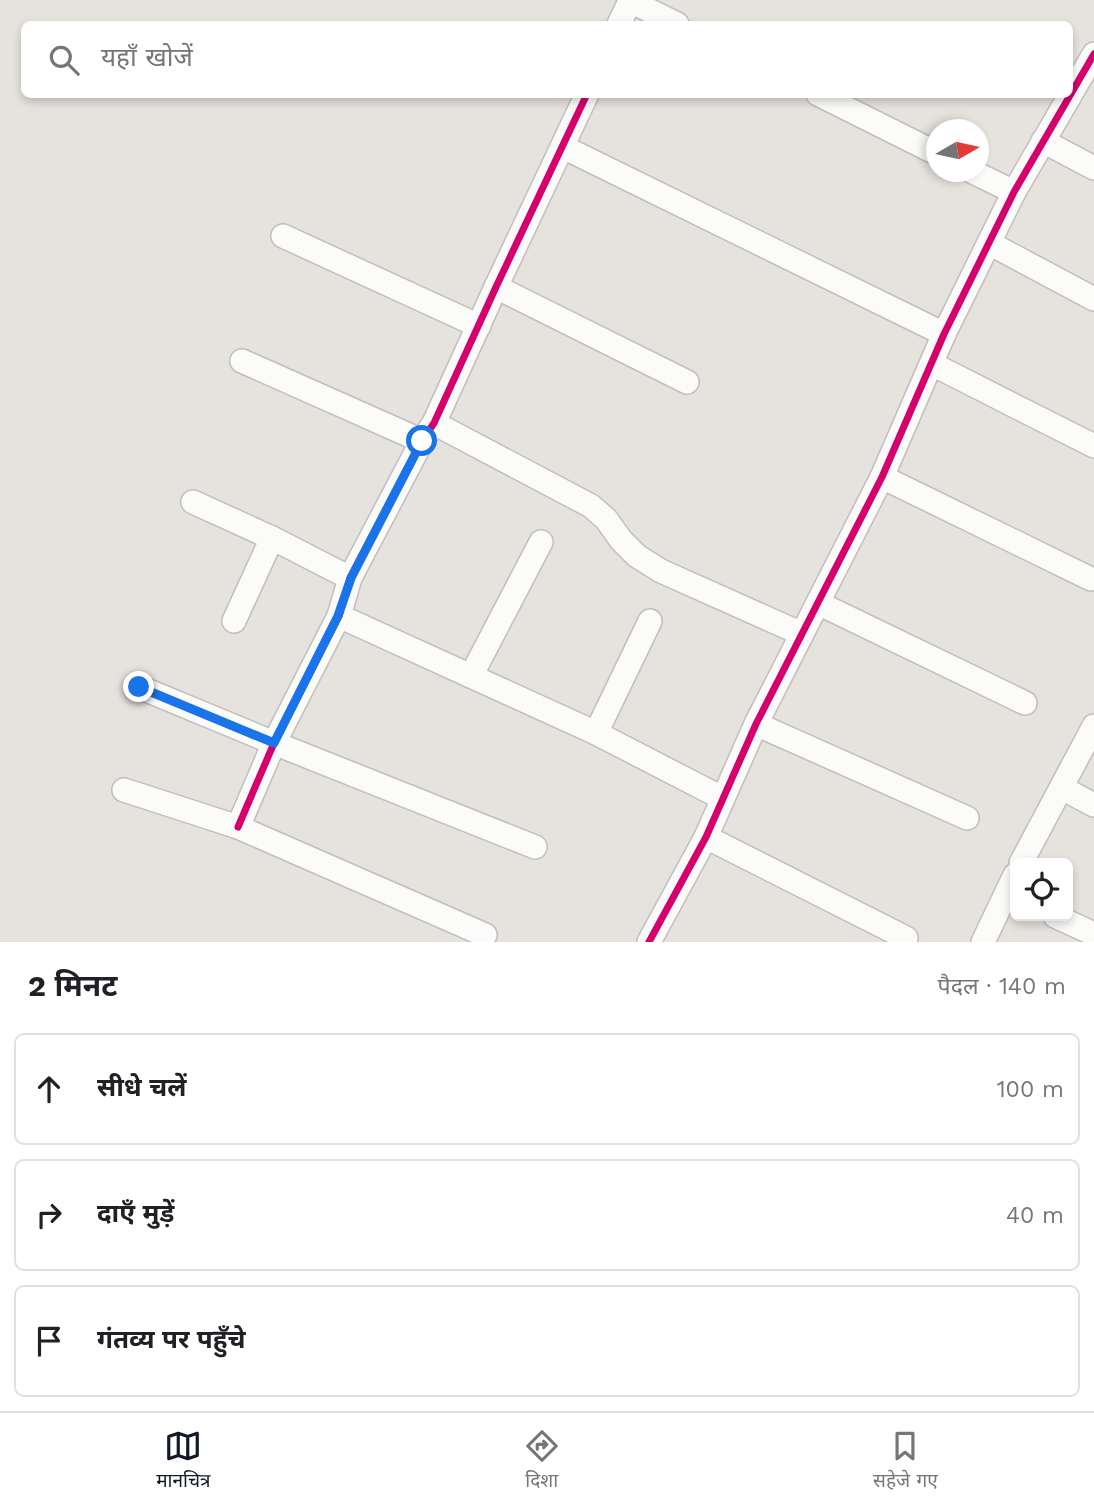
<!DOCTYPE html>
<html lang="hi">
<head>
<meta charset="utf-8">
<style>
	:root { --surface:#fff; --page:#f6f6f6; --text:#202124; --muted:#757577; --line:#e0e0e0; --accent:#111827 }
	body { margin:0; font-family:"Work Sans","Noto Sans Devanagari",sans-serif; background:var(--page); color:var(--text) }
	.controls { position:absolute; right:21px; bottom:21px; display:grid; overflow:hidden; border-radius:10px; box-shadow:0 4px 10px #0003 }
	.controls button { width:63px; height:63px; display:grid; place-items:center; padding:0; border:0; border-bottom:2px solid var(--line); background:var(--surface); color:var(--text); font:35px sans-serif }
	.compass { position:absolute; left:926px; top:119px; width:63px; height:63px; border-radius:50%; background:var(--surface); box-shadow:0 4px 10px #0003; rotate:81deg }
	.stop { position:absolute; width:21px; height:21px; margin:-16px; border:5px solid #1a73e8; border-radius:50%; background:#fff }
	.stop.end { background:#1a73e8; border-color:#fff; box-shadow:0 2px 7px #0008 }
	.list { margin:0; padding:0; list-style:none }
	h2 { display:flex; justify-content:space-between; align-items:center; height:91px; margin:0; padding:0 28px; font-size:30px }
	h2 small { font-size:23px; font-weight:400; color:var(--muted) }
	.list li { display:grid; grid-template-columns:46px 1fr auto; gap:21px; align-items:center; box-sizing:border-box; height:112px; margin:0 14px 14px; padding:0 14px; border:2px solid var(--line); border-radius:10px }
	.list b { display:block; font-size:26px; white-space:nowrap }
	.list em { font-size:23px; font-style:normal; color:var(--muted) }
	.icon { flex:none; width:38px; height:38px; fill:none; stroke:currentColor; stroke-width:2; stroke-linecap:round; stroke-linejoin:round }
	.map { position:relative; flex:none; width:1094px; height:942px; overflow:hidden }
	.search { position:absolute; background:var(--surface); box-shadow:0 4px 10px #0003; left:21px; right:21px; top:21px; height:77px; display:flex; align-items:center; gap:18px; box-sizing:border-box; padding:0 24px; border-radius:10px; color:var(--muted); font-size:26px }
	.sheet { height:469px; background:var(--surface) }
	nav { display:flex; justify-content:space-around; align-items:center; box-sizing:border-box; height:98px; border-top:2px solid var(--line); background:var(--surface); font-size:19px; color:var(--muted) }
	nav a { display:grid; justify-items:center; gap:4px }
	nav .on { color:var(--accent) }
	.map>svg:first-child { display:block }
</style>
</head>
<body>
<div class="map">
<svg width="1094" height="942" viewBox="0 0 1094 942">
	<rect width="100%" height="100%" fill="#e6e2de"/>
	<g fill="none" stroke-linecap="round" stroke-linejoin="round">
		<defs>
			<g id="street">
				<path d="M619,24L630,1L677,24"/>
				<path d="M818,94L936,153"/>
				<path d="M1043,141L1094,168"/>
				<path d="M563,147L944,334"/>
				<path d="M973,172L1014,192"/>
				<path d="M283,236L479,326"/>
				<path d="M989,243L1094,299"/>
				<path d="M496,287L687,382"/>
				<path d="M242,361L422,441"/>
				<path d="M932,364L1094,446"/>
				<path d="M434,423L591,506L606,519L621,540L637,556L661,571L802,634"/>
				<path d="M882,477L1091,579"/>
				<path d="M193,502L272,538L350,578"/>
				<path d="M818,603L1025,703"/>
				<path d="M339,616L596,733L722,798"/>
				<path d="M234,621L272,538"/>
				<path d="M471,676L541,542"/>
				<path d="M139,687L274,743L535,847"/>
				<path d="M756,724L967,818"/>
				<path d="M596,733L650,621"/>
				<path d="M1062,788L1094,805"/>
				<path d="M124,790L238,827L485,935"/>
				<path d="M238,827L274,743L339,616L350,578L422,441L434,423L496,287L587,94"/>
				<path d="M706,837L906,938"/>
				<path d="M1021,863L1094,726"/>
				<path d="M1055,916L1094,934"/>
				<path d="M649,942L706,837L756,724L882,477L944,334L1014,192L1094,54"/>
				<path d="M983,942L1015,875"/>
			</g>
		</defs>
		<!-- street casing -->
		<use href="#street" stroke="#c0bebf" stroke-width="26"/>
		<!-- street -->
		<use href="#street" stroke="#fbfbfa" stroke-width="23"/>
		<defs>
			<g id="cycleway">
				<path d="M238,827L274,743L339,616L350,578L422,441L434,423L496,287L587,94"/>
				<path d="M649,942L706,837L756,724L882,477L944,334L1014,192L1094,54"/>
			</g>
		</defs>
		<!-- cycleway casing -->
		<use href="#cycleway" stroke="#fff" stroke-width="11"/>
		<!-- cycleway -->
		<use href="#cycleway" stroke="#d6006c" stroke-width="7"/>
	</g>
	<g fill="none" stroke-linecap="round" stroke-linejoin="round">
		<!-- route -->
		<path stroke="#1a73e8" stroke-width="9" d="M139,687L274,743L338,616L351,578L422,441"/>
	</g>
</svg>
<div class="controls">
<button><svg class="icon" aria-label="locate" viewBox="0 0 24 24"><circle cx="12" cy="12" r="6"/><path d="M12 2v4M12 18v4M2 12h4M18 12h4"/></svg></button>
</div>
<svg class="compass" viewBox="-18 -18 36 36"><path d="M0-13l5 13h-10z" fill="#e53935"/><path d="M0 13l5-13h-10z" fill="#757577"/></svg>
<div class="stop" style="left:422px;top:441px"></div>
<div class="stop end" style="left:139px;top:687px"></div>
<div class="search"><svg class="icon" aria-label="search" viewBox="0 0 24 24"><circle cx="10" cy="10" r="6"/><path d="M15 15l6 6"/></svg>यहाँ खोजें</div>
</div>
<section class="sheet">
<h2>2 मिनट<small>पैदल · 140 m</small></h2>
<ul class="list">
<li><svg class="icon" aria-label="ahead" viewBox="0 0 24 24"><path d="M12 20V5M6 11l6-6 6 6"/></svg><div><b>सीधे चलें</b></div><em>100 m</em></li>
<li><svg class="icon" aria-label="right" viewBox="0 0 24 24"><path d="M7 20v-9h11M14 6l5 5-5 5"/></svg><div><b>दाएँ मुड़ें</b></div><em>40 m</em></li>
<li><svg class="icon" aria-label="arrive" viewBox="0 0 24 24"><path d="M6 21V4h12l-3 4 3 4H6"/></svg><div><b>गंतव्य पर पहुँचे</b></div></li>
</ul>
</section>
<nav>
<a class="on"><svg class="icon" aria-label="map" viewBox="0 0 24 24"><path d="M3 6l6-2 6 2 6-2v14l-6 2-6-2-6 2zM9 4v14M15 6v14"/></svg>मानचित्र</a>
<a><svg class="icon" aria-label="directions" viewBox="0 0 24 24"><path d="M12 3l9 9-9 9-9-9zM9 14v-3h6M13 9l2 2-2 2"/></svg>दिशा</a>
<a><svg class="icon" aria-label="saved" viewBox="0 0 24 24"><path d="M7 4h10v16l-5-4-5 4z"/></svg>सहेजे गए</a>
</nav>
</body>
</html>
